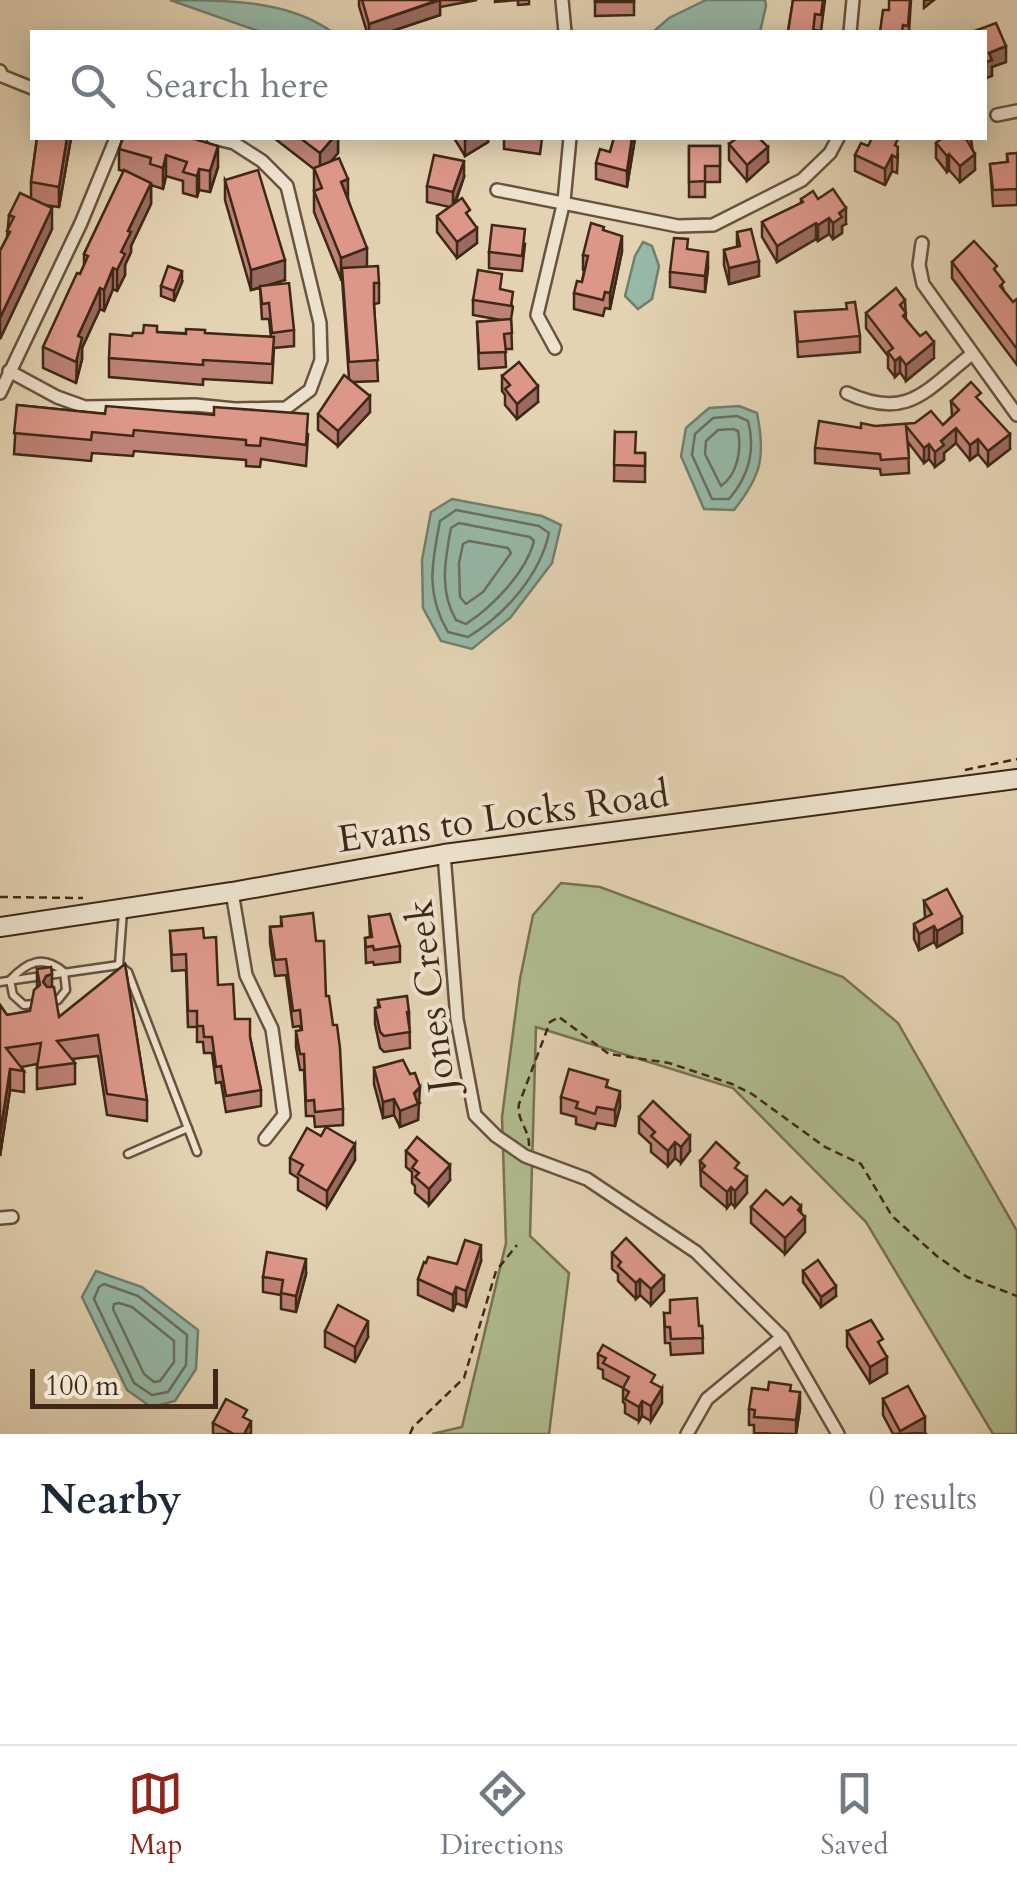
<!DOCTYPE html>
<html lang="en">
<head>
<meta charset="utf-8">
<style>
	:root { --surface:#fff; --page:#f6f6f7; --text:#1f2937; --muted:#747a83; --line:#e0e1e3; --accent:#8f2418 }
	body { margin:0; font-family:Cardo,serif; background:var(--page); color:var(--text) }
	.scale { position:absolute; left:30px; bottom:25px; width:188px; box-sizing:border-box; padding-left:10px; border:5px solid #3f2817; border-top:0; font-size:28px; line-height:35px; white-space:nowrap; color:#3f2817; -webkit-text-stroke:8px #ede2ce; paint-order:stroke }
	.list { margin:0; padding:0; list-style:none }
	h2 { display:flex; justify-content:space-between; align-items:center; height:130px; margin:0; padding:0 40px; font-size:42px }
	h2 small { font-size:32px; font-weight:400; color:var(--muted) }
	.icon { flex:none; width:55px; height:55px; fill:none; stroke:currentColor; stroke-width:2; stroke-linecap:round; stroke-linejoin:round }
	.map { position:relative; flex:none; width:1017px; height:1434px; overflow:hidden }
	.search { position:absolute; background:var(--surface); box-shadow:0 5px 25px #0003; left:30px; right:30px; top:30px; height:110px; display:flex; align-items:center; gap:25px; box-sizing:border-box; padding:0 35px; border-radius:0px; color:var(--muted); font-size:38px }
	.sheet { height:310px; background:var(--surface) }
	nav { display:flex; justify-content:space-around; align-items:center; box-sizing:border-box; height:140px; border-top:2px solid var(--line); background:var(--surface); font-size:28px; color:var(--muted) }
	nav a { display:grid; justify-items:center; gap:5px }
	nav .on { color:var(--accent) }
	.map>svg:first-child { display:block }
</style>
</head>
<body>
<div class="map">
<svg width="1017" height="1434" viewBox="0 0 1017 1434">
	<rect width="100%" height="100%" fill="#e3d3b3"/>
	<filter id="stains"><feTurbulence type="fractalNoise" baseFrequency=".002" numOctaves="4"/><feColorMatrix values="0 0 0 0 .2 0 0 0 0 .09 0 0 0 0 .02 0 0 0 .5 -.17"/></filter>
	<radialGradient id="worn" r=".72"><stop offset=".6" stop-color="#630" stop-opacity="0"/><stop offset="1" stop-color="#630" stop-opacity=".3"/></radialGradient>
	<!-- green -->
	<path fill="#b0bd8f" stroke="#787253" stroke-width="2.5" d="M561,883L600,887L843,977L898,1023L1017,1231V1434H993L866,1222L733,1088L536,1027L530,1236L569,1273L549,1434H432L462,1427L506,1243L502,1117L520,979L533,915Z"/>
	<!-- water -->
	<g fill="#96b9a8" stroke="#737f6e" stroke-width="2.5">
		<path d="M170,0C226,0 288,0 332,32H261Z"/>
		<path d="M706,0H765L766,6L760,32H653L669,18Z"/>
		<path d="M643,242L652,246L659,266L652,299L638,309L625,296L635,256Z"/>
		<path d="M739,406L757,413C766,457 761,476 734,510L704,509L681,456L686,428L709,408Z"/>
		<path d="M452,499L542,516L561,525L552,563L510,618L472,649L441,641L423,608L422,560L431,512Z"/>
		<path d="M96,1271L142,1287L198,1330L196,1369L175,1401L151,1407L127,1390L82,1297Z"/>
	</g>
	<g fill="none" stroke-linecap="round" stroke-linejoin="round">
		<!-- shore -->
		<g stroke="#6a7060" stroke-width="2.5">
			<path d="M737,416L748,421C756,451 749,476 729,499H712L692,455L695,434L713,418Z"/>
			<path d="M733,429L738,431C742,450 737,475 721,486L705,454L706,441L718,430Z"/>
			<path d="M456,510L539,526L549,533C540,575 505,615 468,637L448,632C425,593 432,563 440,521Z"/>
			<path d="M459,523L530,537L534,541C526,573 492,607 466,624L456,620C439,591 445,560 451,528Z"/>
			<path d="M469,541L508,548L511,553L483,592L466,604L460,597L459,563L463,544Z"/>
			<path d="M104,1284L138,1296L187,1335L186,1365L168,1392L152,1395L134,1383L94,1299L99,1287Z"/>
			<path d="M119,1303L132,1307L174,1341V1362L160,1381L154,1382L144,1374L113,1309L114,1304Z"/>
		</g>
		<defs>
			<g id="lane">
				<path d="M119,965L128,972L197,1152"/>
				<path d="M0,982L119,965L123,911"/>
				<path d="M33,1004L24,1005L13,995L10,980C27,962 43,954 64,972L66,990L58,1000L50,1002"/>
				<path d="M128,1154L188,1128"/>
			</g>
			<g id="street">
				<path d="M562,0L565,32"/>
				<path d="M850,32L853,0"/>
				<path d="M0,71L2,76L32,88"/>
				<path d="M997,115L1017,111"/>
				<path d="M497,190L678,226L713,225L802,180L830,153L838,138"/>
				<path d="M922,243L919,265L923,284L1017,415"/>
				<path d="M555,348L537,315L564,201L570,138"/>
				<path d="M9,371L57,397L85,407L195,405L235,409L286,408L310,390L321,360L320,323L287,186L262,161L234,143L213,138"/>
				<path d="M0,393L81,223L116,138"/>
				<path d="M847,393C908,421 926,390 972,354"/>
				<path d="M444,854L457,1019L475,1115L496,1136L525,1156L587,1179L696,1252L782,1337L838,1434"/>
				<path d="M232,892L246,975L272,1029L284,1115L265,1139"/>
				<path d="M0,1218L12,1217"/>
				<path d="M687,1434L707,1399L782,1337"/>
			</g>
			<path id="secondary" d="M0,927L232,892L444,854L1017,779"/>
		</defs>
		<!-- lane casing -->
		<use href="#lane" stroke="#68533e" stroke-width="11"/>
		<!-- street casing -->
		<use href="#street" stroke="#68533e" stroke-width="16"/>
		<!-- secondary casing -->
		<use href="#secondary" stroke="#3f2817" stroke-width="22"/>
		<!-- path -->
		<g stroke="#3f2817" stroke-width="2.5" stroke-dasharray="8 5" stroke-linecap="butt">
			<path d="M965,770L1017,759"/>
			<path d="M0,897L83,898"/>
			<path d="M529,1146C530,1130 516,1120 519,1104L550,1022L559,1017L609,1054L669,1063L732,1084L752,1094L825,1147L861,1164L892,1216L938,1257L967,1277L1017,1296"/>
			<path d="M410,1434L413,1427L464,1378L496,1271L517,1245"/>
		</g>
		<!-- lane -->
		<use href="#lane" stroke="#ede2ce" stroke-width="6"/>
		<!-- street -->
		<use href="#street" stroke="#ede2ce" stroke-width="11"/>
		<!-- secondary -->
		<use href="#secondary" stroke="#ede2ce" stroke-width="18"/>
	</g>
	<!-- wall -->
	<g fill="#bd8276" stroke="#3f2817" stroke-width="2.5">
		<path d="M359,0H477L440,7V15L389,32H367L359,6Z"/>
		<path d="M495,0H529V4L518,5V0L495,2Z"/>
		<path d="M595,0H634V15L595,16Z"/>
		<path d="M793,0H825L821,31L815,30V32H788Z"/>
		<path d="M911,0L909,32H880L889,10Z"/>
		<path d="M37,138H71L59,207L45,205L52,229L0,339V251L7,237L9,215L31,198V182Z"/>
		<path d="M123,138L218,167L210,192L199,190L197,197L183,193V181L166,176L163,189L151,185V204L131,246V252L125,265V275L117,291L113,289L104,311L100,309L82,348V359L76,383L43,368V347L80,274L84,265V254L124,171L119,170V149Z"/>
		<path d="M274,138H338V153L329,162L348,199L367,267L379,283V303L374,304L378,381L354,382L370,412L338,446L318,430V414L349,379L342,278L341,279L314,212V169Z"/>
		<path d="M454,138H488V142L465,156Z"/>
		<path d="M504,138H542L540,154L504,149Z"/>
		<path d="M614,138H635L627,187L596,179V163L610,152Z"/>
		<path d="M971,138L975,170L960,182L949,170L947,172L936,158V143Z"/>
		<path d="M729,144L768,162L747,181L729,160Z"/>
		<path d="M689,146H720V182H705V197H689Z"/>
		<path d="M868,146L898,154L897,173L892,171L885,185L855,171V155Z"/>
		<path d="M1017,153V205L993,206L990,164L1007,162V154Z"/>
		<path d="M464,177L455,204L470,219L477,243L457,258L437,232V216L450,207L427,202V186Z"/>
		<path d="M225,180L285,280L269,285L294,330V346L274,348L272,383L203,379V385L109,377V358L132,336L143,333L157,332L271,337L269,319H262L260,288L251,290L225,200Z"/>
		<path d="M801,199H818L846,224L842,226V233L833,239L829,234L818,241L816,239L777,262L762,237V222L801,203Z"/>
		<path d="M604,231L622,251L610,309L605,308L603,316L574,309V293L582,282L584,271L583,270V255Z"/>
		<path d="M737,232L759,276L729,284L724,265V250L737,247Z"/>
		<path d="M525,244L522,271L489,268V252Z"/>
		<path d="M688,249L708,268L705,292L670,287V272Z"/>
		<path d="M952,262L997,273L1004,291L1013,302L1017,299V365L952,278Z"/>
		<path d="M182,282L174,301L161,296V286Z"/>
		<path d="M502,290L513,307L511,319L512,349H505L506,367L479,369L477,322L501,320L473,315V300Z"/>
		<path d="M905,300L906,319L934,358L906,381L900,372L895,377L888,368V356L866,328V313Z"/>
		<path d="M795,312L860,336V352L798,357Z"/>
		<path d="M502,376L538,402L517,419L505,405V395L502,391Z"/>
		<path d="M951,401L981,402L1010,449L988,466L978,454L970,460L956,443L944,453V460L935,467L929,459L924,463L908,442L909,473L881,475L880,469L815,463V448L861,428L943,425L952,416Z"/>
		<path d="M17,405L308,434L306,466L261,459L260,467L246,466V460L134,451L133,456L92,453L91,461L14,454Z"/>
		<path d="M615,432L636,453H645V482L614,481Z"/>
		<path d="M924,901L962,933L937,947L934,942L919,950L914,939V924L925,918Z"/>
		<path d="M281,917L316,941L343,1109V1125L315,1127L314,1116H306L304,1070H300L296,1047V1031H301L300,1026L293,1027L286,975L275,976L270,943V927L281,926Z"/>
		<path d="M369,917L400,946V962L374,965L373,962L366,963L365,938L370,937Z"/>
		<path d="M170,931L204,938L218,985L235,1019L250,1037L261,1090V1106L226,1112L221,1082L216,1083L212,1053H204L203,1042H197V1027H188L186,970L172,971Z"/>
		<path d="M125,964L147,1100V1121L107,1115L98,1056L72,1059L75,1063V1084L37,1089V1064L21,1067L24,1071V1092L10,1090L0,1156V1005L7,1015L30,1011L37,987V969L52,987L59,1017Z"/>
		<path d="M378,1000L409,1012L410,1048L384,1052L380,1048L375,1024V1008H378Z"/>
		<path d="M374,1068L420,1103L418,1105V1120L400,1127L394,1115L383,1118L374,1084Z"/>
		<path d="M608,1087L620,1107L615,1126L597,1123L595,1129L576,1124V1117L561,1113V1097Z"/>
		<path d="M639,1117L690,1151L681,1163L675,1158L668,1166L651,1152V1144L639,1133Z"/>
		<path d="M321,1136L355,1160L327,1207L298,1190V1178L290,1173V1158Z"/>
		<path d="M406,1151L450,1180L429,1205L415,1193V1186L412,1183V1172L406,1167Z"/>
		<path d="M700,1161L739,1171L747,1193L735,1207L731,1203L727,1208L701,1186Z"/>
		<path d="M783,1205L801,1213L805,1232L785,1254L751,1223V1207Z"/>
		<path d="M612,1253L664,1291L651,1305L640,1295L636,1299L618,1281V1274L612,1269Z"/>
		<path d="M481,1261L466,1307L456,1303L453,1311L418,1295V1279L426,1263L457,1264Z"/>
		<path d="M803,1271L836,1296L821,1307L803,1282Z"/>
		<path d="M306,1274L296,1312L281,1309V1295L263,1292V1277Z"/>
		<path d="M664,1313L699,1326H702L703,1353L671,1355L670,1343H665Z"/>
		<path d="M325,1331L368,1337L355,1362L325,1347Z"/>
		<path d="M847,1331L883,1350L887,1373L870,1383L847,1347Z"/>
		<path d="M598,1354L655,1385L662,1403L651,1421L642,1416L639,1421L625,1413V1404L623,1402V1388L603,1378V1370L598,1368Z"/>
		<path d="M791,1391L800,1408L796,1434L754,1433V1425H749V1409Z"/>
		<path d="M883,1399L925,1433L893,1434L883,1415Z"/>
		<path d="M213,1423L251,1434H213Z"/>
	</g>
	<!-- shaded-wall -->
	<g fill="#9a6a60" stroke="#3f2817" stroke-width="2.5">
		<path d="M440,0V15L389,32H369V24Z"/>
		<path d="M924,0H934L924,8Z"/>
		<path d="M1006,46V62L992,67V76L984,79V63L989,53Z"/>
		<path d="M67,138H71L59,207V187Z"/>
		<path d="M333,138H338V153L320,174V153Z"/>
		<path d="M469,138H488V142L465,156V140Z"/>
		<path d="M632,138H635L627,187V171Z"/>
		<path d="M218,146V167L210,192V171Z"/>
		<path d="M768,147V162L747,181V165Z"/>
		<path d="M949,154V170L947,172V156Z"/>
		<path d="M975,154V170L960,182V166Z"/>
		<path d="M166,155V176L163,189V168Z"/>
		<path d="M892,155V171L885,185V169Z"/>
		<path d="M464,161V177L453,207V192Z"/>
		<path d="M199,169V190L197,197V176Z"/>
		<path d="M348,179V200L341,182Z"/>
		<path d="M151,183V204L131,246V252L125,265V275L117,291V270L121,252L128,231Z"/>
		<path d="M52,208V229L0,339V318Z"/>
		<path d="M846,208V224L842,226V233L833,239V223L839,213Z"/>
		<path d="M829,218V234L818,241V225Z"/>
		<path d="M816,223V239L777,262V246Z"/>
		<path d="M477,228V243L457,258V242Z"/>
		<path d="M622,236V251L610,309V293Z"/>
		<path d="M367,248V268L341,279V258Z"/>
		<path d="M708,252V268L705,292V276Z"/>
		<path d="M285,260V280L251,290V270Z"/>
		<path d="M759,261V276L729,284V268Z"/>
		<path d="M113,268V289L104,311V290Z"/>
		<path d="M182,271V282L174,301V291Z"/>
		<path d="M100,288V309L82,348V359L76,383L78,336Z"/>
		<path d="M934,342V358L906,381V365Z"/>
		<path d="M900,357V372L895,377V361Z"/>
		<path d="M538,386V402L517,419V404Z"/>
		<path d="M370,396V412L338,446V431Z"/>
		<path d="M956,428V443L944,453V460L935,467V452L941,441Z"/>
		<path d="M1010,434V449L988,466V451Z"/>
		<path d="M978,439V454L970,460V445Z"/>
		<path d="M929,444V459L924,463V448Z"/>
		<path d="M962,917V933L937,947V931Z"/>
		<path d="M934,926V942L919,950V934Z"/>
		<path d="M52,974V994L43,982L46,976Z"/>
		<path d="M10,1069V1090L0,1156V1135Z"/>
		<path d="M420,1087L418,1120L400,1127V1111Z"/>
		<path d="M620,1091V1107L615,1126V1110Z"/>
		<path d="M394,1099V1115L383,1118V1102Z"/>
		<path d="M690,1136V1151L681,1163V1147Z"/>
		<path d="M675,1142V1158L668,1166V1151Z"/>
		<path d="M355,1144V1160L327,1207V1191Z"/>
		<path d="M450,1165V1180L429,1205V1189Z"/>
		<path d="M747,1177V1193L735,1207V1191Z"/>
		<path d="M731,1187V1203L727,1208V1192Z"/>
		<path d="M801,1206V1221L805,1217V1232L785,1254V1238L798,1210Z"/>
		<path d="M481,1245V1261L466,1307V1291Z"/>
		<path d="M306,1259V1274L296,1312V1296Z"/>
		<path d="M664,1276V1291L651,1305V1289Z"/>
		<path d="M640,1279V1295L636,1299V1283Z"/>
		<path d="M836,1286V1296L821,1307V1297Z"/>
		<path d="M456,1287V1303L453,1311V1295Z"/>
		<path d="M368,1321V1337L355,1362V1347Z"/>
		<path d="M887,1357V1373L870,1383V1367Z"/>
		<path d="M662,1388V1403L651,1421V1406Z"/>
		<path d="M800,1392V1408L796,1434V1420Z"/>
		<path d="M642,1401V1416L639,1421V1407Z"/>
		<path d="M925,1417V1433L900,1434V1431Z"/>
		<path d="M251,1421V1434H244Z"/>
	</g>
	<!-- building -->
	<g fill="#dc9789" stroke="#3f2817" stroke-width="2.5">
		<path d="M362,0H438L369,24Z"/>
		<rect x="595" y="0" width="39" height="2"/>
		<path d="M793,0H823L821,15L815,14L813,32H788Z"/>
		<path d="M889,0H910L908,26L903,25L902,32H880L883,10H889Z"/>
		<path d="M996,23L1006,46L989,53L992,60L984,63V32H972Z"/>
		<path d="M37,138H67L59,187L31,182Z"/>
		<path d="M123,138H191L218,146L210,171L199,169L197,176L183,172L187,162L166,155L163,168L150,164L151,158L119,149Z"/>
		<path d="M300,138H333L320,153Z"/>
		<path d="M614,138H632L627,171L596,163L600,149L610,152Z"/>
		<path d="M737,138H759L768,147L747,165L729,144Z"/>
		<path d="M872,138L898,139L895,145L898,147L897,158L892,155L885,169L855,155L861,143L868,146Z"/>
		<path d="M942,138H967L966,139L975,154L960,166L949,154L947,156L936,143Z"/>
		<path d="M689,146H720V166H705V181L689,182Z"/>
		<path d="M1017,153V189L993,190L990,164L1008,162L1007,154Z"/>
		<path d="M434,155L464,161L453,192L427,186Z"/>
		<path d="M339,158L348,179L341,182L367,248L341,258L314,191L322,188L314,168Z"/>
		<path d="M124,170L151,183L128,231L131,232L121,252L125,254L117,270L113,268L104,290L100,288L78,336L82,338L76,362L43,347L77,273L80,274L88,256L84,254Z"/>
		<path d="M258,170L285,260L251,270L225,180Z"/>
		<path d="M833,189L846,208L839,213L842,217L833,223L829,218L818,225L816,223L777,246L762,222L803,202L801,199L813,191L818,199Z"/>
		<path d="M20,193L52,208L0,318V251L10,232L7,231L14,217L9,215Z"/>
		<path d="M462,198L470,210L466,213L477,228L457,242L437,216Z"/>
		<path d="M591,223L604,227L603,230L622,236L610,293L605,292L603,300L574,293L577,281L582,282L588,256L583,255Z"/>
		<path d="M492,225L525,229L522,256L489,252Z"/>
		<path d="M751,229L759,261L729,268L724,250L740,246L737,232Z"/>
		<path d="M674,238L688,239L687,249L708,252L705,276L670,272Z"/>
		<path d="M974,241L997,266L994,269L1004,282L1000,286L1013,302L1017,299V349L952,262Z"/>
		<path d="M168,266L182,271L174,291L161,286Z"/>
		<path d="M378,266L379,283H374V305L378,360L349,362L342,268Z"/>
		<path d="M478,270L502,274L500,289L513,292L511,306L473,300Z"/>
		<path d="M289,283L294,330L272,333L269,303L262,304L260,286Z"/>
		<path d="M896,288L905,300L900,305L906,313L903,316L920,336L926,332L934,342L906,365L900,357L895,361L888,352L893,348L866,313Z"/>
		<path d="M855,302L860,336L798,342L795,312L847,309L846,303Z"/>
		<path d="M511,319L512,333L504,334L506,352L479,353L477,322Z"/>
		<path d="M144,325L157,326V332L186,334V329L205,330V333L274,337L272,364L203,360V365L109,358L110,334L132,336L133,333H143Z"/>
		<path d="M519,362L538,386L517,404L505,389L510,385L502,376Z"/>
		<path d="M344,375L370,396L338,431L318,414Z"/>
		<path d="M971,382L981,393L976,397L1010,434L988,451L978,439L970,445L956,428L941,441L944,445L935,452L929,444L924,448L906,426L909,458L881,460L880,454L815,448L819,421L861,428V423L875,426L915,423L931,411L943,425L959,410L951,401Z"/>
		<path d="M17,405L105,414L106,406L214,415V407L308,414L306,445L261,438L260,446L246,445V440L134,430L133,436L92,432L91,440L14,433Z"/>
		<path d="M615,432H636L635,453H645V466L614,465Z"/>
		<path d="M947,889L962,917L937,931L934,926L919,934L914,924L932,914L924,901Z"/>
		<path d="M313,913L316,941H324L326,996H329L333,1025H337L340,1048L343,1109L315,1112L314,1100L306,1101L304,1054H300L296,1031L302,1030L300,1010L293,1011L286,959L275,960L270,927L282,926L281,917Z"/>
		<path d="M390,914L400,946L374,950L373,946L366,947L365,938L372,937L369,917Z"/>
		<path d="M203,928L204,938L216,937L218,985L233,984L235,1019H250V1037L261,1090L226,1096L221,1066L216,1067L212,1037H204L203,1026H197V1011H188L186,954L172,955L170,931Z"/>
		<path d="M125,964L147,1100L107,1094L98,1035L57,1041L75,1063L37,1068L41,1043L6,1048L24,1071L10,1069L0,1135V1005L7,1015L30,1011L34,990L40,985L37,969L51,967L52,974L46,976L43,982L47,987H54L59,1017Z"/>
		<path d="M407,996L409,1012H407L410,1032L384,1036L380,1032L375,1008L380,1007L378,1000Z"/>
		<path d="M403,1060L410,1074L415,1073L420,1087L414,1093L418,1104L400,1111L394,1099L383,1102L374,1068Z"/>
		<path d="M569,1069L608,1080L606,1087L620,1091L615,1110L597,1107L595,1114L576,1108L578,1102L561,1097Z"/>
		<path d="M653,1101L690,1136L681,1147L675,1142L668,1151L651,1136L655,1132L639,1117Z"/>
		<path d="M326,1127L355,1144L327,1191L298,1174L303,1165L290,1158L307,1128L321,1136Z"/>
		<path d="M417,1137L450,1165L429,1189L415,1177L419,1173L412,1168L417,1161L406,1151Z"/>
		<path d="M716,1142L739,1163L735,1168L747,1177L735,1191L731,1187L727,1192L701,1170L705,1166L700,1161Z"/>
		<path d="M766,1190L783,1205L791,1197L801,1206L798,1210L805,1217L785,1238L751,1207Z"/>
		<path d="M626,1238L664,1276L651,1289L640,1279L636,1283L618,1266L621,1262L612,1253Z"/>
		<path d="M465,1240L481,1245L466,1291L456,1287L453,1295L418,1279L424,1262L426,1263L428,1257L457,1264Z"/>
		<path d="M267,1252L306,1259L296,1296L281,1293L283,1280L263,1277Z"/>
		<path d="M818,1260L836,1286L821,1297L803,1271Z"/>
		<path d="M697,1298L699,1326H702L703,1338L671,1339L670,1327H665L664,1313H670V1300Z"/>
		<path d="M338,1305L368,1321L355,1347L325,1331Z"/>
		<path d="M871,1320L883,1339L878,1342L887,1357L870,1367L847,1331Z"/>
		<path d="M603,1345L655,1375L651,1382L662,1388L651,1406L642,1401L639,1407L625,1399L629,1392L623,1388L629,1377L603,1363L606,1358L598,1354Z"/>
		<path d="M769,1382L791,1385L790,1391L800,1392L796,1420L754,1417L755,1410L749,1409L752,1388L768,1390Z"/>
		<path d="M908,1386L925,1417L900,1431L883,1399Z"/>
		<path d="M226,1399L247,1410L243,1417L251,1421L244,1434H234L213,1423Z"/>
	</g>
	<g text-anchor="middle" stroke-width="8" stroke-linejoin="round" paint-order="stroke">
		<!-- street labels -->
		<g font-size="38" fill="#3f2817" stroke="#ede2ce">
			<text transform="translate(503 816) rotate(-8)" y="13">Evans to Locks Road</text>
			<text transform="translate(430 996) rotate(-97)" y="13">Jones Creek</text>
		</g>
	</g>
	<rect width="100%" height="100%" filter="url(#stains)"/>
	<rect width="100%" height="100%" fill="url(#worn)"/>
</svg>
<div class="scale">100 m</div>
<div class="search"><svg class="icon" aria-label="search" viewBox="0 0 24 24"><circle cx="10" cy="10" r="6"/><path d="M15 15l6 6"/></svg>Search here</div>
</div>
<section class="sheet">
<h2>Nearby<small>0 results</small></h2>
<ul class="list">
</ul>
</section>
<nav>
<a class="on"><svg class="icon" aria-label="map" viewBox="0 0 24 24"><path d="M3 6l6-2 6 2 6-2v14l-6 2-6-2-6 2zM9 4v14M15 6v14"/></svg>Map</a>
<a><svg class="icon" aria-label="directions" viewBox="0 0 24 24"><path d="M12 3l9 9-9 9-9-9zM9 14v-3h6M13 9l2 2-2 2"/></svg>Directions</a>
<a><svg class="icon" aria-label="saved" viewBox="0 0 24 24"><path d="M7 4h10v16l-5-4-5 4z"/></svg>Saved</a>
</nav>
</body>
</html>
